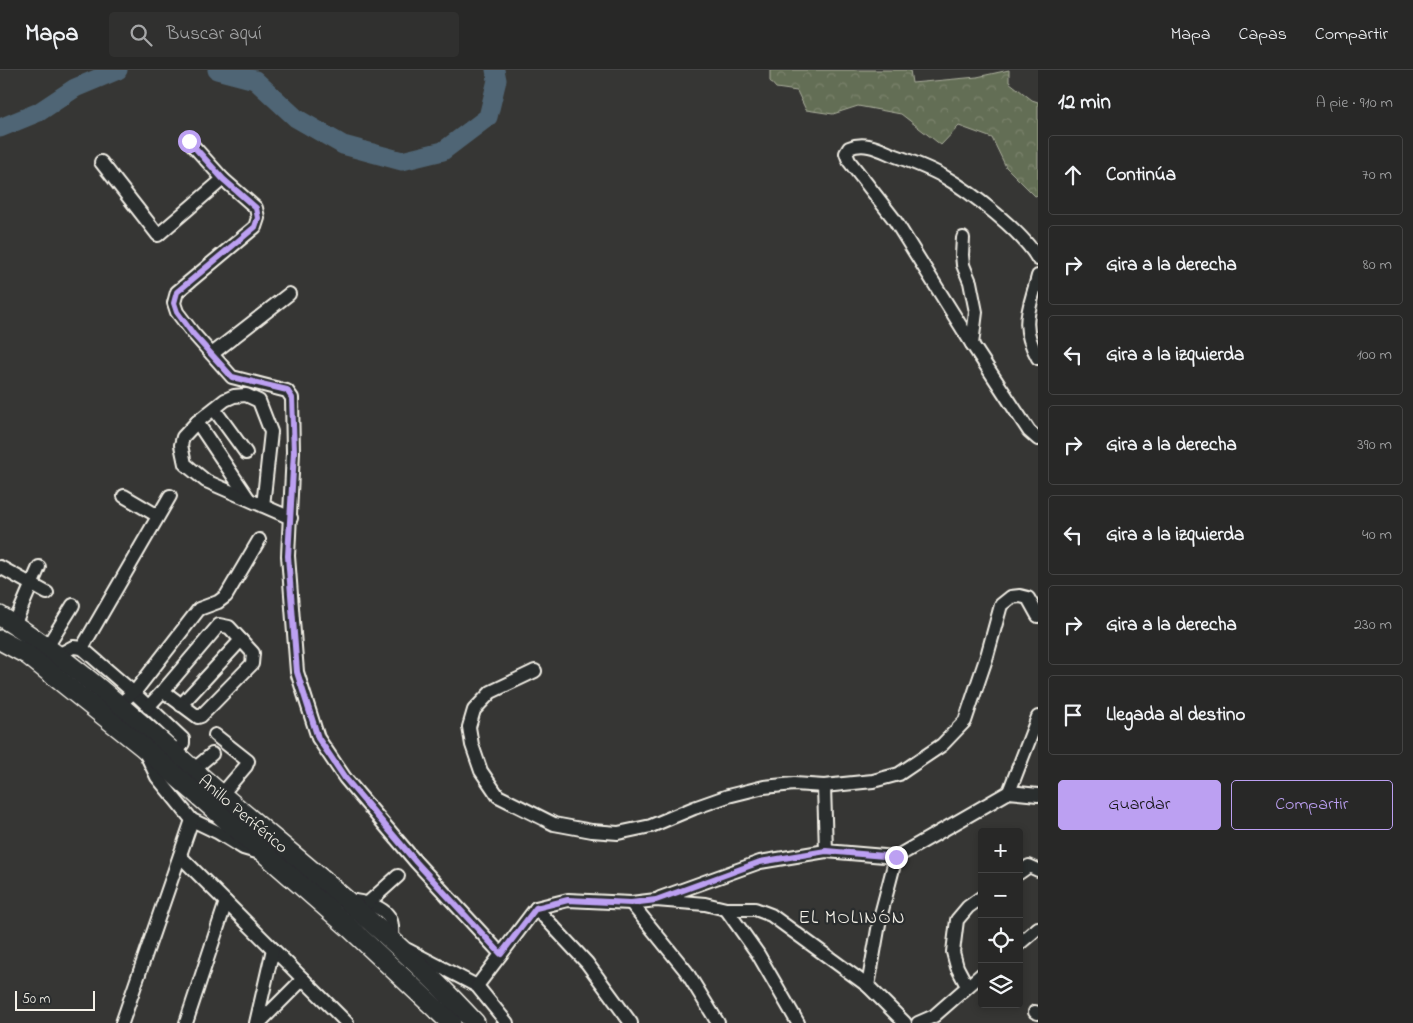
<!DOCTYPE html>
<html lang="es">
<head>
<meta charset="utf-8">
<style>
	:root { --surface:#282827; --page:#30302f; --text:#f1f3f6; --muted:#a5a6a7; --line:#444; --accent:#bca0f2 }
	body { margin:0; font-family:"Indie Flower",sans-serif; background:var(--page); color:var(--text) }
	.controls { position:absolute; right:15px; bottom:15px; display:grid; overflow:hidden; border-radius:5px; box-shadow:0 2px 8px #0003 }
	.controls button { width:45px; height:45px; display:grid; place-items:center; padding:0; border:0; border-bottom:1px solid var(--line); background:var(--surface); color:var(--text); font:25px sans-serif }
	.scale { position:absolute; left:15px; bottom:12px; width:80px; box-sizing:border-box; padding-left:5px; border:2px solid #f4f1e8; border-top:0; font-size:14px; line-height:18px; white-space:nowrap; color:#f4f1e8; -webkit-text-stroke:4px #2a2d2e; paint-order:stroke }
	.stop { position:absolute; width:15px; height:15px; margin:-11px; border:4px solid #bca0f2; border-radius:50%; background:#fff }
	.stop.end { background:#bca0f2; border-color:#fff; box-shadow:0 1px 5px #0008 }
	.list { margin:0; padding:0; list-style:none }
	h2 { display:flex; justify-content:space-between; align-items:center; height:65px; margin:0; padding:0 20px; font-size:21px }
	h2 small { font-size:16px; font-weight:400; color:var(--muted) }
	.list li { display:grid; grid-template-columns:32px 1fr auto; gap:15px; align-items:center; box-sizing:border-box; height:80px; margin:0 10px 10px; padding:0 10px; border:1px solid var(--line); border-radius:5px }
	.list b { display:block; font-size:19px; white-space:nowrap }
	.list em { font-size:16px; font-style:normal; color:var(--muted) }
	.actions { display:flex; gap:10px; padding:15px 20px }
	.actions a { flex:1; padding:11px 0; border:1px solid var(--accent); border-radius:5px; text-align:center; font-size:18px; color:var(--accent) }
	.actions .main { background:var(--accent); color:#111 }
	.icon { flex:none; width:28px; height:28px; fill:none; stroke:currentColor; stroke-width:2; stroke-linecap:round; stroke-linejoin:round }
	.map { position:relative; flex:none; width:1038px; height:953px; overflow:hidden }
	header { display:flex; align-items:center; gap:30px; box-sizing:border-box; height:70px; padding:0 25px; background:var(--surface); border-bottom:1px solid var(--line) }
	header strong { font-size:24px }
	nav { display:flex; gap:28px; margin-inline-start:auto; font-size:18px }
	.search { width:350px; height:45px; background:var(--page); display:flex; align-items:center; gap:12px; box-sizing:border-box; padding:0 18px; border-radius:5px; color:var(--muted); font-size:19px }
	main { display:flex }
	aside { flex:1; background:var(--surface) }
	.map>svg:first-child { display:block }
</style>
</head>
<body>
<header>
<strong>Mapa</strong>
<div class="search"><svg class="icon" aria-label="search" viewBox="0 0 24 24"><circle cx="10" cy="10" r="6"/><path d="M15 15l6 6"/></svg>Buscar aquí</div>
<nav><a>Mapa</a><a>Capas</a><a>Compartir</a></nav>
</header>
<main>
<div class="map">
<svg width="1038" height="953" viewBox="0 0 1038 953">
	<defs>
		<pattern id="forest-crowns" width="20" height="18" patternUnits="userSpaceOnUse" patternTransform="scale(1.25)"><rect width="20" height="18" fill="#646e55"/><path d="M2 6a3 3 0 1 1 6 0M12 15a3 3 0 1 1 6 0" fill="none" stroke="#7b836d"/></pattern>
	</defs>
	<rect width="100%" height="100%" fill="#363634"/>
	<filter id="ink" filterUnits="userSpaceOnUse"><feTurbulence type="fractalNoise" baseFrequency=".02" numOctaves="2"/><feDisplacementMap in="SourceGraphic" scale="10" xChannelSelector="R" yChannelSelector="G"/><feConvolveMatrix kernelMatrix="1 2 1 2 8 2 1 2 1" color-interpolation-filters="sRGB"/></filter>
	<g filter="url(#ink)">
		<!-- forest -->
		<path fill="url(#forest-crowns)" stroke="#acb09e" d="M770,0H910L912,13L977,7L1009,0V12L1032,30L1038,32V125L1035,126L1006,97L992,68L959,56L941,75L901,44L858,36L833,44L806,40L797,21L776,18L770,11Z"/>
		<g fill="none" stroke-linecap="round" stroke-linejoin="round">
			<!-- river -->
			<g stroke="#506574" stroke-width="19">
				<path d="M217,0L255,10L296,48L343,75L402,91L443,81L488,47L497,10L495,0"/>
				<path d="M0,58L39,42L75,18L118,0"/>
			</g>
			<defs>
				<g id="minor">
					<path d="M189,71L223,109L256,138L258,148L255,157L177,222L174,233L177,242L193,263L232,307L287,321L292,328L293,382L288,486L297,602L318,668L345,708L416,792L501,884"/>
					<path d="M101,92L158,165L223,109"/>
					<path d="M963,168L962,185L963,195L970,212L976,242L972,274"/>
					<path d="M1038,189C1023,162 971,122 943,106C927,97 910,91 893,85C879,79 865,71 849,78L846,83L849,91L894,149L972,274L1029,361L1038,369"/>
					<path d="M1038,206C1029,241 1019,254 1038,288"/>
					<path d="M212,284L289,224"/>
					<path d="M214,339L246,383"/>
					<path d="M197,352L248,428"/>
					<path d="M124,426L158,446"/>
					<path d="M263,436L271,362L259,331L246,325L234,326L225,330L197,352L183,367L181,375L185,394L206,411L291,448"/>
					<path d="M0,497L47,523"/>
					<path d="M14,555L39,497"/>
					<path d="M47,577L73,535"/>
					<path d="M82,578L170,426"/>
					<path d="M58,585L73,577L82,578L134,623L183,669V673L176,685"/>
					<path d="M535,601L491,622L474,640L469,657L472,675L481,701L498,726L554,754L592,761L618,763L651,756L694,738L728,726L764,717L794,714L824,716L873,711L899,704L942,675L965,651L987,586L1001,535L1011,527L1020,526L1028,528L1038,546"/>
					<path d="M119,635L137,619L199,539L218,532L226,526L259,470"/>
					<path d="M181,635L241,570"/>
					<path d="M148,637L163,621L219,555L229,557L253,583L252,594L201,646L198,647L163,621"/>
					<path d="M215,665L248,691L246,696L222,724"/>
					<path d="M146,684L157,707L192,750L217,762L243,778L260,783"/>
					<path d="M193,700L212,684"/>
					<path d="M824,716L826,781"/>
					<path d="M1009,722L1038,647"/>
					<path d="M180,786L347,953"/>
					<path d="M1019,803L1029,796L1038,800"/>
					<path d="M660,828L760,792L826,781L896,787L1009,722L1038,725"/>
					<path d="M346,831C360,830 386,836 391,851C393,857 392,864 392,871"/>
					<path d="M368,833L398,806"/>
					<path d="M631,833L686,901L718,953"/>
					<path d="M536,838L587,893L631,953"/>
					<path d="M726,839L758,884L798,953"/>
					<path d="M1019,874L1038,858"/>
					<path d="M408,880L477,916L507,953"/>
					<path d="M477,916L536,838L568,830L631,833L656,830L705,834L726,839H755L771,845L868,916L905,953"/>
					<path d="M868,916L880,848L896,787"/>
					<path d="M967,916L957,897L953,882L957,850L968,837L982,827"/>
					<path d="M1035,942L1038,943"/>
					<path d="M122,953L192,750"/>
					<path d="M186,953L226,832"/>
					<path d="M256,953L273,879"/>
					<path d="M259,953L303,909"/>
					<path d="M918,953L934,946L982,904"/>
				</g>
				<g id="highway">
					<path id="s1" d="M0,546C79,595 147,660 217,721C305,796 397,868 475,953"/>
					<path d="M0,570L28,585L143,677L350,858L451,953"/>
				</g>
			</defs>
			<!-- minor casing -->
			<use href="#minor" stroke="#f4f1e8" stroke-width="16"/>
			<!-- highway casing -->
			<use href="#highway" stroke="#f4f1e8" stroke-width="22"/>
			<!-- minor -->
			<use href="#minor" stroke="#2a2d2e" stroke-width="12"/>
			<!-- highway -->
			<use href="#highway" stroke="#2a2d2e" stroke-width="19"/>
		</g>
	</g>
	<g fill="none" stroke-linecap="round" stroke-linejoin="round" filter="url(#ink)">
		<!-- route -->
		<path stroke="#bca0f2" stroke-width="6" d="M189,71L223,109L256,138L258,148L255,157L177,222L174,233L177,242L193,264L232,307L287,320L292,328L294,382L288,486L297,602L318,668L345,708L416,792L501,884L536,838L568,830L631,833L656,830L760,792L826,781L896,787"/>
	</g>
	<g text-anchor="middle" stroke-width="4.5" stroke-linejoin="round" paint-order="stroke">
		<!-- street labels -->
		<g font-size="18" fill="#f4f1e8" stroke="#2a2d2e">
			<text dy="6" stroke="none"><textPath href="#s1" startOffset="314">Anillo Periférico</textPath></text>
		</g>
		<!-- neighbourhood labels -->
		<g font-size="19" letter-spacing="1" fill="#f4f1e8" stroke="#2a2d2e">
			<text x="852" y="853">EL MOLINÓN</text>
		</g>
	</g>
</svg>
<div class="controls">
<button>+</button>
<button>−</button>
<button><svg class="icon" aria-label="locate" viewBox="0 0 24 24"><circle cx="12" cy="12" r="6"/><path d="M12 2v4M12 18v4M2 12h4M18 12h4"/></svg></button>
<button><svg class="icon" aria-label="layers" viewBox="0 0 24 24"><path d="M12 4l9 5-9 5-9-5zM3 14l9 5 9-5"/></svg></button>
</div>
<div class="scale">50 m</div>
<div class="stop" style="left:189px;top:71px"></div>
<div class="stop end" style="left:896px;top:787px"></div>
</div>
<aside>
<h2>12 min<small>A pie · 910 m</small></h2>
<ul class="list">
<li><svg class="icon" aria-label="ahead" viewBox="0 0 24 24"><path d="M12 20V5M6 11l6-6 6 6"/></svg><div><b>Continúa</b></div><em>70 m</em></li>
<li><svg class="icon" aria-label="right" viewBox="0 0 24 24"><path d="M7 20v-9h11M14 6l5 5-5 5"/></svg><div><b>Gira a la derecha</b></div><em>80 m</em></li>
<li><svg class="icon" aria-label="left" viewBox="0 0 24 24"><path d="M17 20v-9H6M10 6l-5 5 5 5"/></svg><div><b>Gira a la izquierda</b></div><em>100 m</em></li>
<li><svg class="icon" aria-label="right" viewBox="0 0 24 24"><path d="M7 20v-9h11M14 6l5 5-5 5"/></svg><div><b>Gira a la derecha</b></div><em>390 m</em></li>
<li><svg class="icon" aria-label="left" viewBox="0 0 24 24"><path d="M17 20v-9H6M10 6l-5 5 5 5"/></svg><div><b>Gira a la izquierda</b></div><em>40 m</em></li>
<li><svg class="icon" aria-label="right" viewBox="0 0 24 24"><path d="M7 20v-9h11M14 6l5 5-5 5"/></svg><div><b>Gira a la derecha</b></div><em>230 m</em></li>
<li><svg class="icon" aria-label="arrive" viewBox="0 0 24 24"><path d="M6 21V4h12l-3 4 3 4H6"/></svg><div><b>Llegada al destino</b></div></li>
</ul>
<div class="actions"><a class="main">Guardar</a><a>Compartir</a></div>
</aside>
</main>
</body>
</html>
